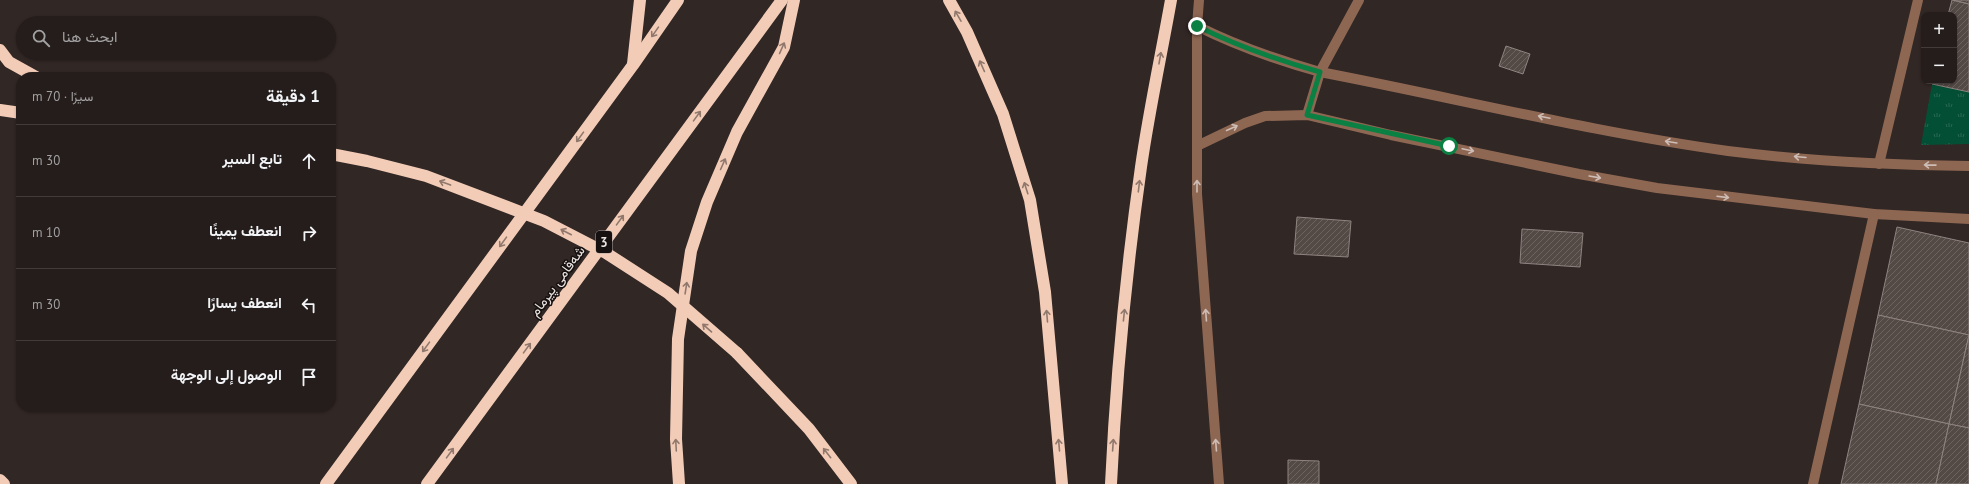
<!DOCTYPE html>
<html lang="ar">
<head>
<meta charset="utf-8">
<style>
	:root { --surface:#251d1b; --page:#2d2624; --text:#f1f3f6; --muted:#a3a2a3; --line:#423b3a }
	body { margin:0; font-family:"PT Sans",Vazirmatn,sans-serif; background:var(--page); color:var(--text); direction:rtl }
	.controls { position:absolute; right:12px; top:12px; display:grid; overflow:hidden; border-radius:8px; box-shadow:0 1px 3px #0004 }
	.controls button { width:36px; height:36px; display:grid; place-items:center; padding:0; border:0; border-bottom:1px solid var(--line); background:var(--surface); color:var(--text); font:20px sans-serif }
	.stop { position:absolute; width:12px; height:12px; margin:-9px; border:3px solid #0b8043; border-radius:50%; background:#fff }
	.stop.end { background:#0b8043; border-color:#fff; box-shadow:0 1px 4px #0008 }
	.list { margin:0; padding:0; list-style:none }
	h2 { display:flex; justify-content:space-between; align-items:center; height:52px; margin:0; padding:0 16px; font-size:17px }
	h2 small { font-size:13px; font-weight:400; color:var(--muted) }
	.list li { display:grid; grid-template-columns:26px 1fr auto; gap:12px; align-items:center; box-sizing:border-box; height:72px; padding:0 16px; border-top:1px solid var(--line) }
	.list b { display:block; font-size:15px; white-space:nowrap }
	.list em { font-size:13px; font-style:normal; color:var(--muted) }
	.icon { flex:none; width:22px; height:22px; fill:none; stroke:currentColor; stroke-width:2; stroke-linecap:round; stroke-linejoin:round }
	.map { position:relative; flex:none; width:1969px; height:484px; overflow:hidden; direction:ltr }
	.search { position:absolute; background:var(--surface); box-shadow:0 1px 3px #0004; left:16px; top:16px; width:320px; height:44px; display:flex; align-items:center; gap:10px; box-sizing:border-box; padding:0 14px; border-radius:22px; color:var(--muted); font-size:15px }
	.panel { position:absolute; background:var(--surface); box-shadow:0 1px 3px #0004; left:16px; top:72px; width:320px; height:340px; border-radius:16px; direction:rtl }
	.map>svg:first-child { display:block }
</style>
</head>
<body>
<div class="map">
<svg width="1969" height="484" viewBox="0 0 1969 484">
	<defs>
		<pattern id="grass-tufts" width="24" height="20" patternUnits="userSpaceOnUse"><rect width="24" height="20" fill="#034f35"/><path d="M3 7l-1-3M5 7V3M7 7l1-3M15 17l-1-3M17 17v-4M19 17l1-3" fill="none" stroke="#286852"/></pattern>
		<pattern id="building-hatch" width="6" height="6" patternUnits="userSpaceOnUse"><rect width="6" height="6" fill="#534945"/><path d="M-1 1l2-2M0 6l6-6M5 7l2-2" fill="none" stroke="#6c6360"/></pattern>
	</defs>
	<rect width="100%" height="100%" fill="#312724"/>
	<!-- grass -->
	<path fill="url(#grass-tufts)" d="M1932,84L1969,92V144L1921,145Z"/>
	<!-- building -->
	<g fill="url(#building-hatch)" stroke="#8f8480">
		<path d="M1952,0L1969,4V92L1932,84L1933,81H1954V15H1948Z"/>
		<path d="M1953,0H1969V4Z"/>
		<path d="M1506,46L1530,54L1523,74L1499,66Z"/>
		<path d="M1297,217L1351,221L1348,257L1294,254Z"/>
		<path d="M1897,227L1969,243V335L1878,315Z"/>
		<path d="M1522,229L1583,233L1580,267L1520,263Z"/>
		<path d="M1878,315L1969,335L1949,424L1859,404Z"/>
		<path d="M1969,335V428L1949,424Z"/>
		<path d="M1859,404L1949,424L1936,484H1841Z"/>
		<path d="M1949,424L1969,428V484H1936Z"/>
		<path d="M1288,460L1319,461V484H1288Z"/>
	</g>
	<g fill="none" stroke-linecap="round" stroke-linejoin="round">
		<!-- minor -->
		<g stroke="#8e6753" stroke-width="10">
			<path d="M1199,0L1197,26V194L1219,484"/>
			<path d="M1197,26C1237,46 1277,60 1320,72C1456,98 1591,132 1728,151C1808,161 1889,165 1969,166"/>
			<path d="M1307,115L1320,72L1359,0"/>
			<path d="M1197,146L1245,123L1265,116L1307,115L1391,135L1579,174L1657,188L1874,214L1969,219"/>
			<path d="M1879,164L1918,0"/>
			<path d="M1813,484L1874,214"/>
		</g>
		<!-- highway -->
		<g stroke="#f3ccb8" stroke-width="12">
			<path d="M949,0L967,32L1003,114L1030,200L1045,292L1062,484"/>
			<path d="M0,50L9,62L36,77"/>
			<path d="M633,64L640,0"/>
			<path d="M0,110L21,113"/>
			<path d="M737,353L809,429L851,484"/>
			<path d="M0,480L4,484"/>
			<path d="M326,484L633,65L678,0"/>
			<path d="M427,484L782,0"/>
			<path d="M679,484L676,439L678,339L691,251L707,202L737,132L784,47L794,0"/>
			<path d="M1111,484C1116,378 1126,272 1141,167C1149,111 1161,56 1171,0"/>
		</g>
		<!-- highway-bridge -->
		<path stroke="#f3ccb8" stroke-width="12" d="M331,154L367,161L426,176L544,221L606,253L668,293L737,353"/>
	</g>
	<!-- one-way arrows -->
	<defs><path id="oneway-shaft" d="M-6 0H5M1.5-3L5.5 0L1.5 3" fill="none" stroke-width="1.6" stroke-linecap="round" stroke-linejoin="round"/></defs>
	<g stroke="#90786c">
		<use href="#oneway-shaft" transform="translate(958 16) rotate(-120)"/>
		<use href="#oneway-shaft" transform="translate(655 32) rotate(125)"/>
		<use href="#oneway-shaft" transform="translate(782 48) rotate(-66)"/>
		<use href="#oneway-shaft" transform="translate(1160 58) rotate(-80)"/>
		<use href="#oneway-shaft" transform="translate(982 66) rotate(-114)"/>
		<use href="#oneway-shaft" transform="translate(697 116) rotate(-54)"/>
		<use href="#oneway-shaft" transform="translate(580 137) rotate(126)"/>
		<use href="#oneway-shaft" transform="translate(723 164) rotate(-66)"/>
		<use href="#oneway-shaft" transform="translate(445 183) rotate(-160)"/>
		<use href="#oneway-shaft" transform="translate(1139 186) rotate(-83)"/>
		<use href="#oneway-shaft" transform="translate(1026 188) rotate(-108)"/>
		<use href="#oneway-shaft" transform="translate(620 220) rotate(-54)"/>
		<use href="#oneway-shaft" transform="translate(566 232) rotate(-153)"/>
		<use href="#oneway-shaft" transform="translate(503 242) rotate(126)"/>
		<use href="#oneway-shaft" transform="translate(686 288) rotate(-81)"/>
		<use href="#oneway-shaft" transform="translate(1124 315) rotate(-84)"/>
		<use href="#oneway-shaft" transform="translate(1047 316) rotate(-95)"/>
		<use href="#oneway-shaft" transform="translate(707 328) rotate(-139)"/>
		<use href="#oneway-shaft" transform="translate(426 347) rotate(126)"/>
		<use href="#oneway-shaft" transform="translate(527 348) rotate(-54)"/>
		<use href="#oneway-shaft" transform="translate(676 445) rotate(-93)"/>
		<use href="#oneway-shaft" transform="translate(1059 445) rotate(-95)"/>
		<use href="#oneway-shaft" transform="translate(1113 445) rotate(-86)"/>
		<use href="#oneway-shaft" transform="translate(450 453) rotate(-54)"/>
		<use href="#oneway-shaft" transform="translate(827 453) rotate(-128)"/>
	</g>
	<g stroke="#cebdb6">
		<use href="#oneway-shaft" transform="translate(1544 117) rotate(-168)"/>
		<use href="#oneway-shaft" transform="translate(1232 128) rotate(-24)"/>
		<use href="#oneway-shaft" transform="translate(1671 142) rotate(-171)"/>
		<use href="#oneway-shaft" transform="translate(1468 150) rotate(12)"/>
		<use href="#oneway-shaft" transform="translate(1800 157) rotate(-175)"/>
		<use href="#oneway-shaft" transform="translate(1930 165) rotate(-179)"/>
		<use href="#oneway-shaft" transform="translate(1595 177) rotate(10)"/>
		<use href="#oneway-shaft" transform="translate(1197 186) rotate(-90)"/>
		<use href="#oneway-shaft" transform="translate(1723 197) rotate(7)"/>
		<use href="#oneway-shaft" transform="translate(1206 315) rotate(-94)"/>
		<use href="#oneway-shaft" transform="translate(1216 445) rotate(-94)"/>
	</g>
	<g fill="none" stroke-linecap="round" stroke-linejoin="round">
		<!-- route -->
		<path stroke="#0b8043" stroke-width="5" d="M1197,26C1237,46 1277,60 1320,72L1307,115L1449,146"/>
	</g>
	<g text-anchor="middle" stroke-width="3" stroke-linejoin="round" paint-order="stroke">
		<!-- shield labels -->
		<rect fill="#161110" stroke="#aaa3a2" stroke-width="1" x="596" y="231" width="16" height="22" rx="3"/>
		<g font-size="13" font-weight="bold" fill="#e9e2e0">
			<text x="604" y="247">3</text>
		</g>
		<!-- street labels -->
		<g font-size="14" fill="#e9e2e0" stroke="#161110">
			<text transform="translate(557 281) rotate(-54)" y="5">شەقامی پیرمام</text>
		</g>
	</g>
</svg>
<div class="controls">
<button>+</button>
<button>−</button>
</div>
<div class="stop" style="left:1449px;top:146px"></div>
<div class="stop end" style="left:1197px;top:26px"></div>
<div class="search"><svg class="icon" aria-label="search" viewBox="0 0 24 24"><circle cx="10" cy="10" r="6"/><path d="M15 15l6 6"/></svg>ابحث هنا</div>
<section class="panel">
<h2>1 دقيقة<small>سيرًا · 70 m</small></h2>
<ul class="list">
<li><svg class="icon" aria-label="ahead" viewBox="0 0 24 24"><path d="M12 20V5M6 11l6-6 6 6"/></svg><div><b>تابع السير</b></div><em>30 m</em></li>
<li><svg class="icon" aria-label="right" viewBox="0 0 24 24"><path d="M7 20v-9h11M14 6l5 5-5 5"/></svg><div><b>انعطف يمينًا</b></div><em>10 m</em></li>
<li><svg class="icon" aria-label="left" viewBox="0 0 24 24"><path d="M17 20v-9H6M10 6l-5 5 5 5"/></svg><div><b>انعطف يسارًا</b></div><em>30 m</em></li>
<li><svg class="icon" aria-label="arrive" viewBox="0 0 24 24"><path d="M6 21V4h12l-3 4 3 4H6"/></svg><div><b>الوصول إلى الوجهة</b></div></li>
</ul>
</section>
</div>
</body>
</html>
